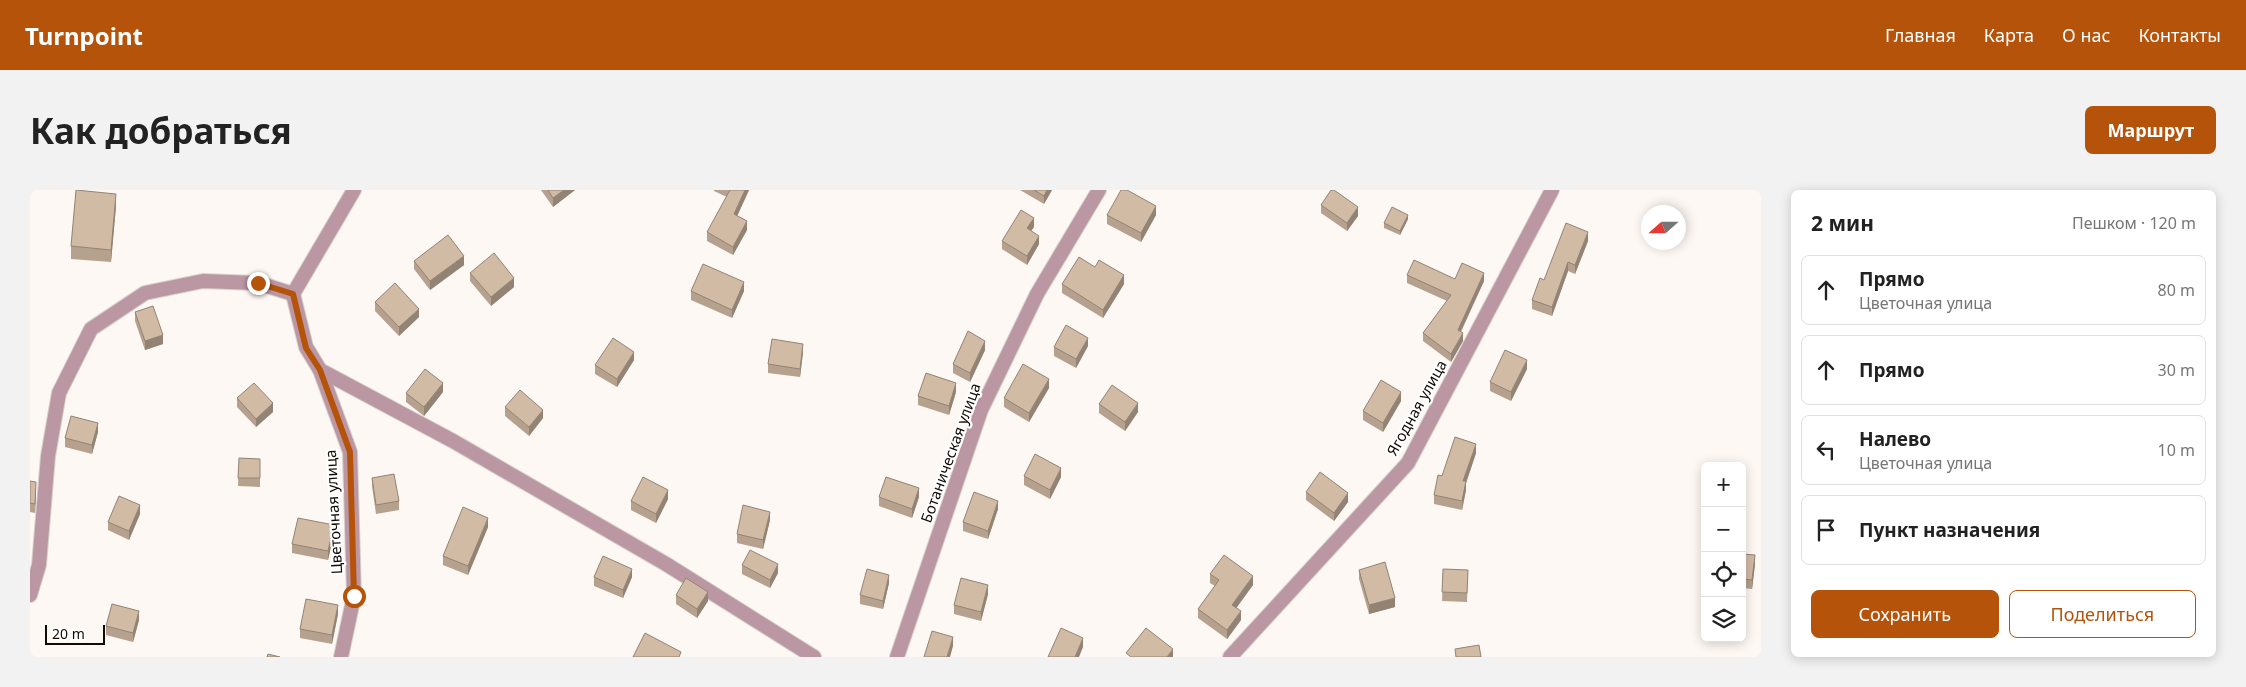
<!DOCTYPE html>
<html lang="ru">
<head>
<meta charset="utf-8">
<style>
	:root { --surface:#fff; --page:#f2f2f2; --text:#222; --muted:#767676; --line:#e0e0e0; --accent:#b45309 }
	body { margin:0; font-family:"Noto Sans",sans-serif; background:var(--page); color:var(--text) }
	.controls { position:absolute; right:15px; bottom:15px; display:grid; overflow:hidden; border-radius:8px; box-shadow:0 2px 12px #0003 }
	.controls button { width:45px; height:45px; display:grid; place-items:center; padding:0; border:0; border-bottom:1px solid var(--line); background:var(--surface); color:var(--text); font:25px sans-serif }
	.compass { position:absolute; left:1611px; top:15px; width:45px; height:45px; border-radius:50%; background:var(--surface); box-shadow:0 2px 12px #0003; rotate:249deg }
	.scale { position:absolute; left:15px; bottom:12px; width:60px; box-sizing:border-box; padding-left:5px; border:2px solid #120a04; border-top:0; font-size:14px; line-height:18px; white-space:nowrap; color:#120a04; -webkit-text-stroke:4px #fff; paint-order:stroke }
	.stop { position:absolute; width:15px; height:15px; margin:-11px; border:4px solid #b45309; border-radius:50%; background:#fff }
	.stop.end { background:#b45309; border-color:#fff; box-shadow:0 1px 5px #0008 }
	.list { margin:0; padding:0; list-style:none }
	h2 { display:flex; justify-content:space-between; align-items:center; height:65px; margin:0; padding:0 20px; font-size:21px }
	h2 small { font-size:16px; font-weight:400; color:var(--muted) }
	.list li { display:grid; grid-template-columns:32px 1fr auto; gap:15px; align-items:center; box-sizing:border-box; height:70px; margin:0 10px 10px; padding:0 10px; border:1px solid var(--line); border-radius:8px }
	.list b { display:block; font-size:19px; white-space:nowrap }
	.list p { margin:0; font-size:16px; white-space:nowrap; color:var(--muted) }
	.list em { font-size:16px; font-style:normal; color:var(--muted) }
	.actions { display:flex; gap:10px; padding:15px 20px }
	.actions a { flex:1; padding:11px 0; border:1px solid var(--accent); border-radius:8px; text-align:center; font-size:18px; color:var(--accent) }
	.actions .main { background:var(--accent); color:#fff }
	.icon { flex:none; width:28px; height:28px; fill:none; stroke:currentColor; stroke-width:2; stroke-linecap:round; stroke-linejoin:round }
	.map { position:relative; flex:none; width:1731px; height:467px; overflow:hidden; border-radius:8px }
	header { display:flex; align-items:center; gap:30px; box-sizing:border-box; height:70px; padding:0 25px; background:var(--accent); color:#fff }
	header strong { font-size:24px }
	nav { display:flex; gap:28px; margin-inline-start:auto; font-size:18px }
	.intro { display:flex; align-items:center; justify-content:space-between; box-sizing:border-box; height:120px; padding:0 30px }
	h1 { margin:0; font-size:35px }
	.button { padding:12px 22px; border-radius:8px; background:var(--accent); color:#fff; font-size:18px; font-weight:700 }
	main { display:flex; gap:30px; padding:0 30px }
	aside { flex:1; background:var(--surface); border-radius:8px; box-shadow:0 2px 12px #0003 }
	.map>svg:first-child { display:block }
</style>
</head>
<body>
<header>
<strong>Turnpoint</strong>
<nav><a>Главная</a><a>Карта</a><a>О нас</a><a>Контакты</a></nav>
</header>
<div class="intro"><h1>Как добраться</h1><a class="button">Маршрут</a></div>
<main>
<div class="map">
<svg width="1731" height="467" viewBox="0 0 1731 467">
	<rect width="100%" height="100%" fill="#fdf8f3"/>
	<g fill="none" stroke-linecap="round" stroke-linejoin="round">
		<defs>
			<g id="minor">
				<path d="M263,104L276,157L290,180L423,251L636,374L784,467"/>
				<path d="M263,104L324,0"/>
				<path d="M290,180L320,262L324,406L311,467"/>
				<path d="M0,405L9,375L18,266L29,203L61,139L115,103L173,91L228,93L263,104"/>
				<path d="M867,467L951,220L1007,104L1069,0"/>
				<path d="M1200,467L1378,273L1522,0"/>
			</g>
		</defs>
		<!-- minor casing -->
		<use href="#minor" stroke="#d7d2cd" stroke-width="16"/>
		<!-- minor -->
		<use href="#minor" stroke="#ba97a3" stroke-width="14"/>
	</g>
	<!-- wall -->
	<g fill="#b5a18e">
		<path d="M511,0H545L523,17Z"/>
		<path d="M684,0H719L707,26L717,40L703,65L677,51V42L697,7L684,1Z"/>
		<path d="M990,0H1022L1014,14Z"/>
		<path d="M1291,15L1328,26L1317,41L1291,23Z"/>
		<path d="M86,16L81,72L41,69V56Z"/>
		<path d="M1077,25H1126L1111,52L1077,34Z"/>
		<path d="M1378,29L1370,45L1354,38V33Z"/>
		<path d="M1004,37L1001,40L1009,54L997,75L972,59V51Z"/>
		<path d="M1558,51L1545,84L1538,81L1522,126L1502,119V110L1514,90Z"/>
		<path d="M384,71L434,75L400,100L384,79Z"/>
		<path d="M440,83L484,97L461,116L440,91Z"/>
		<path d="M1377,85L1454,91L1431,142L1433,151L1421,172L1393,151V143L1417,111L1377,93Z"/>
		<path d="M1032,94H1094L1073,128L1032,103Z"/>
		<path d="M661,101H714L702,128L661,110Z"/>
		<path d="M345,112L389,127L369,146L345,121Z"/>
		<path d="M105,122L133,154L115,160L105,131Z"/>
		<path d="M1058,156L1046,178L1024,166V157Z"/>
		<path d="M955,160L940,192L923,183V174Z"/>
		<path d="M773,162L770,187L738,183V174Z"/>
		<path d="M604,170L587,197L565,184V175Z"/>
		<path d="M1497,179L1481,211L1460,201V192Z"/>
		<path d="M1019,198L999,232L974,217V208Z"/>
		<path d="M413,202L394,226L376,212V203Z"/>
		<path d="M926,202L919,225L888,215V206Z"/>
		<path d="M207,208L243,222L226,237L207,217Z"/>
		<path d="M1371,211L1353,242L1333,230V221Z"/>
		<path d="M1069,214L1108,222L1095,241L1069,223Z"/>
		<path d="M475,217L513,228L499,246L475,226Z"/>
		<path d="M68,242L62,264L35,257V248Z"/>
		<path d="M1446,263L1436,293V300L1432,320L1404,314V305L1412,286Z"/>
		<path d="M209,268L230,269V297L208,296Z"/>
		<path d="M994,286L1031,287L1020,309L994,295Z"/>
		<path d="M342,288L369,311V320L346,324L342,296Z"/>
		<path d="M0,291L6,301L5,323L0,322Z"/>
		<path d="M1276,302L1318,312L1304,331L1276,310Z"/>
		<path d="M849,307H889L882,328L849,316Z"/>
		<path d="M638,309L626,333L601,320V311Z"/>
		<path d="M968,319L958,349L933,341V332Z"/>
		<path d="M110,324L99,350L78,340V332Z"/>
		<path d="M740,330L733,359L707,353V344Z"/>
		<path d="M458,337L438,385L413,375V366Z"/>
		<path d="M304,344L298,370L262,363V354Z"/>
		<path d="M1712,364L1725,374L1722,399L1712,398Z"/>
		<path d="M712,375L748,383L740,398L712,384Z"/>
		<path d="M1413,379L1438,380L1437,412L1412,411Z"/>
		<path d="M1329,380L1365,417L1339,424L1329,389Z"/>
		<path d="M1180,384L1223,395L1206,418L1211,430L1197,449L1168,428V419L1185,396L1180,393Z"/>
		<path d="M564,387H602L593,408L564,396Z"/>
		<path d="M859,393L853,419L830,414V405Z"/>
		<path d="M958,404L951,431L924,424V415Z"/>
		<path d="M646,405L678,411L667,428L646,414Z"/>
		<path d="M308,424L302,454L270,448V439Z"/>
		<path d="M109,430L103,452L76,445V436Z"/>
	</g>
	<!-- shaded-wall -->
	<g fill="#938374">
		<path d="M534,0H545L523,17V8Z"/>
		<path d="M715,0H719L704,33V24Z"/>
		<path d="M1017,0H1022L1014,14V6Z"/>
		<path d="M86,4V16L81,72V60Z"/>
		<path d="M1126,16V25L1111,52V43Z"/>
		<path d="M1328,17V26L1317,41V33Z"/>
		<path d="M1378,25V29L1370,45V41Z"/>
		<path d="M1004,28V37L997,47V38Z"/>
		<path d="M717,31V40L703,65V57Z"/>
		<path d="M1558,42V51L1545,84V75Z"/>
		<path d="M1009,46V54L997,75V66Z"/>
		<path d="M434,66V75L400,100V91Z"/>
		<path d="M1538,72V81L1522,126V117Z"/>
		<path d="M1454,83V91L1428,147V140Z"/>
		<path d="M1094,85V94L1073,128V120Z"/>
		<path d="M484,88V97L461,116V107Z"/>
		<path d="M714,92V101L702,128V120Z"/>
		<path d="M389,119V127L369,146V137Z"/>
		<path d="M1433,143V151L1421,172V164Z"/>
		<path d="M133,145V154L115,160V151Z"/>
		<path d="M1058,148V156L1046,178V169Z"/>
		<path d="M955,151V160L940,192V183Z"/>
		<path d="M773,154V162L770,187V179Z"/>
		<path d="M604,162V170L587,197V189Z"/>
		<path d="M1497,170V179L1481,211V202Z"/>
		<path d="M1019,189V198L999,232V223Z"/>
		<path d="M413,193V202L394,226V217Z"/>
		<path d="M926,193V202L919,225V216Z"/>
		<path d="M1371,202V211L1353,242V233Z"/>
		<path d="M243,213V222L226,237V229Z"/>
		<path d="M1108,213V222L1095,241V232Z"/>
		<path d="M513,220V228L499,246V237Z"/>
		<path d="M68,233V242L62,264V255Z"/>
		<path d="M1446,254V263L1436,293V300L1432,320L1433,291Z"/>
		<path d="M1031,278V287L1020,309V300Z"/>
		<path d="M6,292V301L5,323V314Z"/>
		<path d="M889,298V307L882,328V319Z"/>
		<path d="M638,300V309L626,333V324Z"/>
		<path d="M1318,303V312L1304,331V323Z"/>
		<path d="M968,311V319L958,349V341Z"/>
		<path d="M110,315V324L99,350V341Z"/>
		<path d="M740,322V330L733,359V350Z"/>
		<path d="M458,328V337L438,385V376Z"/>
		<path d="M304,335V344L298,370V361Z"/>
		<path d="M1725,365V374L1722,399V390Z"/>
		<path d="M748,374V383L740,398V390Z"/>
		<path d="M602,379V387L593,408V400Z"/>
		<path d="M859,385V393L853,419V411Z"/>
		<path d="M1223,386V395L1202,424V415Z"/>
		<path d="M958,395V404L951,431V422Z"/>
		<path d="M678,402V411L667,428V419Z"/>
		<path d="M1365,408V417L1339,424V415Z"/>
		<path d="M308,415V424L302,454V445Z"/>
		<path d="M109,421V430L103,452V443Z"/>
		<path d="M1211,421V430L1197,449V440Z"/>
		<path d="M923,447V456L920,467H917Z"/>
		<path d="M1053,448V457L1049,467H1045Z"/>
		<path d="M1143,459V467H1137Z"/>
	</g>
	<!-- building -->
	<g fill="#d2bba5" stroke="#938374">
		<path d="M46,0L86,4L81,60L41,56Z"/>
		<path d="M518,0H534L523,8Z"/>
		<path d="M700,0H715L704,24L717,31L703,57L677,42Z"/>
		<path d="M1004,0H1017L1014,6Z"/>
		<path d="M1091,0H1097L1126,16L1111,43L1077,25Z"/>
		<path d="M1301,0H1304L1328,17L1317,33L1291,15Z"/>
		<path d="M1362,17L1378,25L1370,41L1354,33Z"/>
		<path d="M991,20L1004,28L997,38L1009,46L997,66L972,51Z"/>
		<path d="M1536,33L1558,42L1545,75L1538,72L1522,117L1502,110L1510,88L1514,90Z"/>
		<path d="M418,45L434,66L400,91L384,71Z"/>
		<path d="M464,63L484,88L461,107L440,83Z"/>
		<path d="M1049,67L1065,77L1069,70L1094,85L1073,120L1032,94Z"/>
		<path d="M1384,70L1425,89L1432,73L1454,83L1428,140L1433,143L1421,164L1393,143L1421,105L1377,85Z"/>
		<path d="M673,74L714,92L702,120L661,101Z"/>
		<path d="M365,93L389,119L369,137L345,112Z"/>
		<path d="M123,116L133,145L115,151L105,122Z"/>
		<path d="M1036,135L1058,148L1046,169L1024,157Z"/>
		<path d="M938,141L955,151L940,183L923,174Z"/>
		<path d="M583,148L604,162L587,189L565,175Z"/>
		<path d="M742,149L773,154L770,179L738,174Z"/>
		<path d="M1475,160L1497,170L1481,202L1460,192Z"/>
		<path d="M993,174L1019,189L999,223L974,208Z"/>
		<path d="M395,179L413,193L394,217L376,203Z"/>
		<path d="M896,183L926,193L919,216L888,206Z"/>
		<path d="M1351,190L1371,202L1353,233L1333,221Z"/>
		<path d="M224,193L243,213L226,229L207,208Z"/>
		<path d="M1082,195L1108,213L1095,232L1069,214Z"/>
		<path d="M490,200L513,220L499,237L475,217Z"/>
		<path d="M41,226L68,233L62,255L35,248Z"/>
		<path d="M1425,247L1446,254L1433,291H1436L1432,311L1404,305L1408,285L1412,286Z"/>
		<path d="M1005,264L1031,278L1020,300L994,286Z"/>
		<path d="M209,268L230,269V288H208Z"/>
		<path d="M1290,282L1318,303L1304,323L1276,302Z"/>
		<path d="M364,284L369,311L346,315L342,288Z"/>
		<path d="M613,287L638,300L626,324L601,311Z"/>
		<path d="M856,287L889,298L882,319L849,307Z"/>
		<path d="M0,291L6,292L5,314L0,313Z"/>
		<path d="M944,302L968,311L958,341L933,332Z"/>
		<path d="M89,306L110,315L99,341L78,332Z"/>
		<path d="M713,315L740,322L733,350L707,344Z"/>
		<path d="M433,317L458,328L438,376L413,366Z"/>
		<path d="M268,328L304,335L298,361L262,354Z"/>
		<path d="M720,360L748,374L740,390L712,375Z"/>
		<path d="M1712,364L1725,365L1722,390L1712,389Z"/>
		<path d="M1194,365L1223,386L1202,415L1211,421L1197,440L1168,419L1189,390L1180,384Z"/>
		<path d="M573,366L602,379L593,400L564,387Z"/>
		<path d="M1355,372L1365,408L1339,415L1329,380Z"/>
		<path d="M837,379L859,385L853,411L830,405Z"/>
		<path d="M1413,379L1438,380L1437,403L1412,402Z"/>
		<path d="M656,388L678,402L667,419L646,405Z"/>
		<path d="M931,388L958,395L951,422L924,415Z"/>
		<path d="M276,409L308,415L302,445L270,439Z"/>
		<path d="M82,414L109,421L103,443L76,436Z"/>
		<path d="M1031,438L1053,448L1045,467H1018Z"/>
		<path d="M1116,438L1143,459L1137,467H1101L1096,463Z"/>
		<path d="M902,441L923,447L917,467H894Z"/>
		<path d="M615,443L651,462L649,467H603Z"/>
		<path d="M1449,455L1451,467H1426L1425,459Z"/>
		<path d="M238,464L250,467H237Z"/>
	</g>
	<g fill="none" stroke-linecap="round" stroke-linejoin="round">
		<!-- route -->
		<path stroke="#b45309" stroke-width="6" d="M228,93L263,104L276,158L290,180L320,262L324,406"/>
	</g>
	<g text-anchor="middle" stroke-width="4.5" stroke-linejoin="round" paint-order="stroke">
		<!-- street labels -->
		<g font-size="15" fill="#120a04" stroke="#fff">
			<text transform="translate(1387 218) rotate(-61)" y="5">Ягодная улица</text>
			<text transform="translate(921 263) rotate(-70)" y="5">Ботаническая улица</text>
			<text transform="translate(304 322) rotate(-93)" y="5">Цветочная улица</text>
		</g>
	</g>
</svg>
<div class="controls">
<button>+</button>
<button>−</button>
<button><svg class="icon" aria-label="locate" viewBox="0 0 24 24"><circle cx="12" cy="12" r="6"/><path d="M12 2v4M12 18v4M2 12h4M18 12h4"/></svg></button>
<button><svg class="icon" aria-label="layers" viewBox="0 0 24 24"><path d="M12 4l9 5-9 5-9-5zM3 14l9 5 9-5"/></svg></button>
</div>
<svg class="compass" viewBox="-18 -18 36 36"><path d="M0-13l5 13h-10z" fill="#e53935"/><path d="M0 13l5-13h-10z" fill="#767676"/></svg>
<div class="scale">20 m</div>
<div class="stop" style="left:324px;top:406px"></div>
<div class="stop end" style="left:228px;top:93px"></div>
</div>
<aside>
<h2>2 мин<small>Пешком · 120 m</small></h2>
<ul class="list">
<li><svg class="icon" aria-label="ahead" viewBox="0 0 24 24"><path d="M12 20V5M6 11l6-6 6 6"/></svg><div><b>Прямо</b><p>Цветочная улица</p></div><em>80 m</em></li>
<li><svg class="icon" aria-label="ahead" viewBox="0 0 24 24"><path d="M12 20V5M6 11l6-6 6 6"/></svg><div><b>Прямо</b></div><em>30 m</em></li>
<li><svg class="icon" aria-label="left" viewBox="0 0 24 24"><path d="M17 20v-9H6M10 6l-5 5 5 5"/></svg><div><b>Налево</b><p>Цветочная улица</p></div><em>10 m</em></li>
<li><svg class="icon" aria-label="arrive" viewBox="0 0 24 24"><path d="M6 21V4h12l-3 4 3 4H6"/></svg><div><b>Пункт назначения</b></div></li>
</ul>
<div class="actions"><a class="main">Сохранить</a><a>Поделиться</a></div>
</aside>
</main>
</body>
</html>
